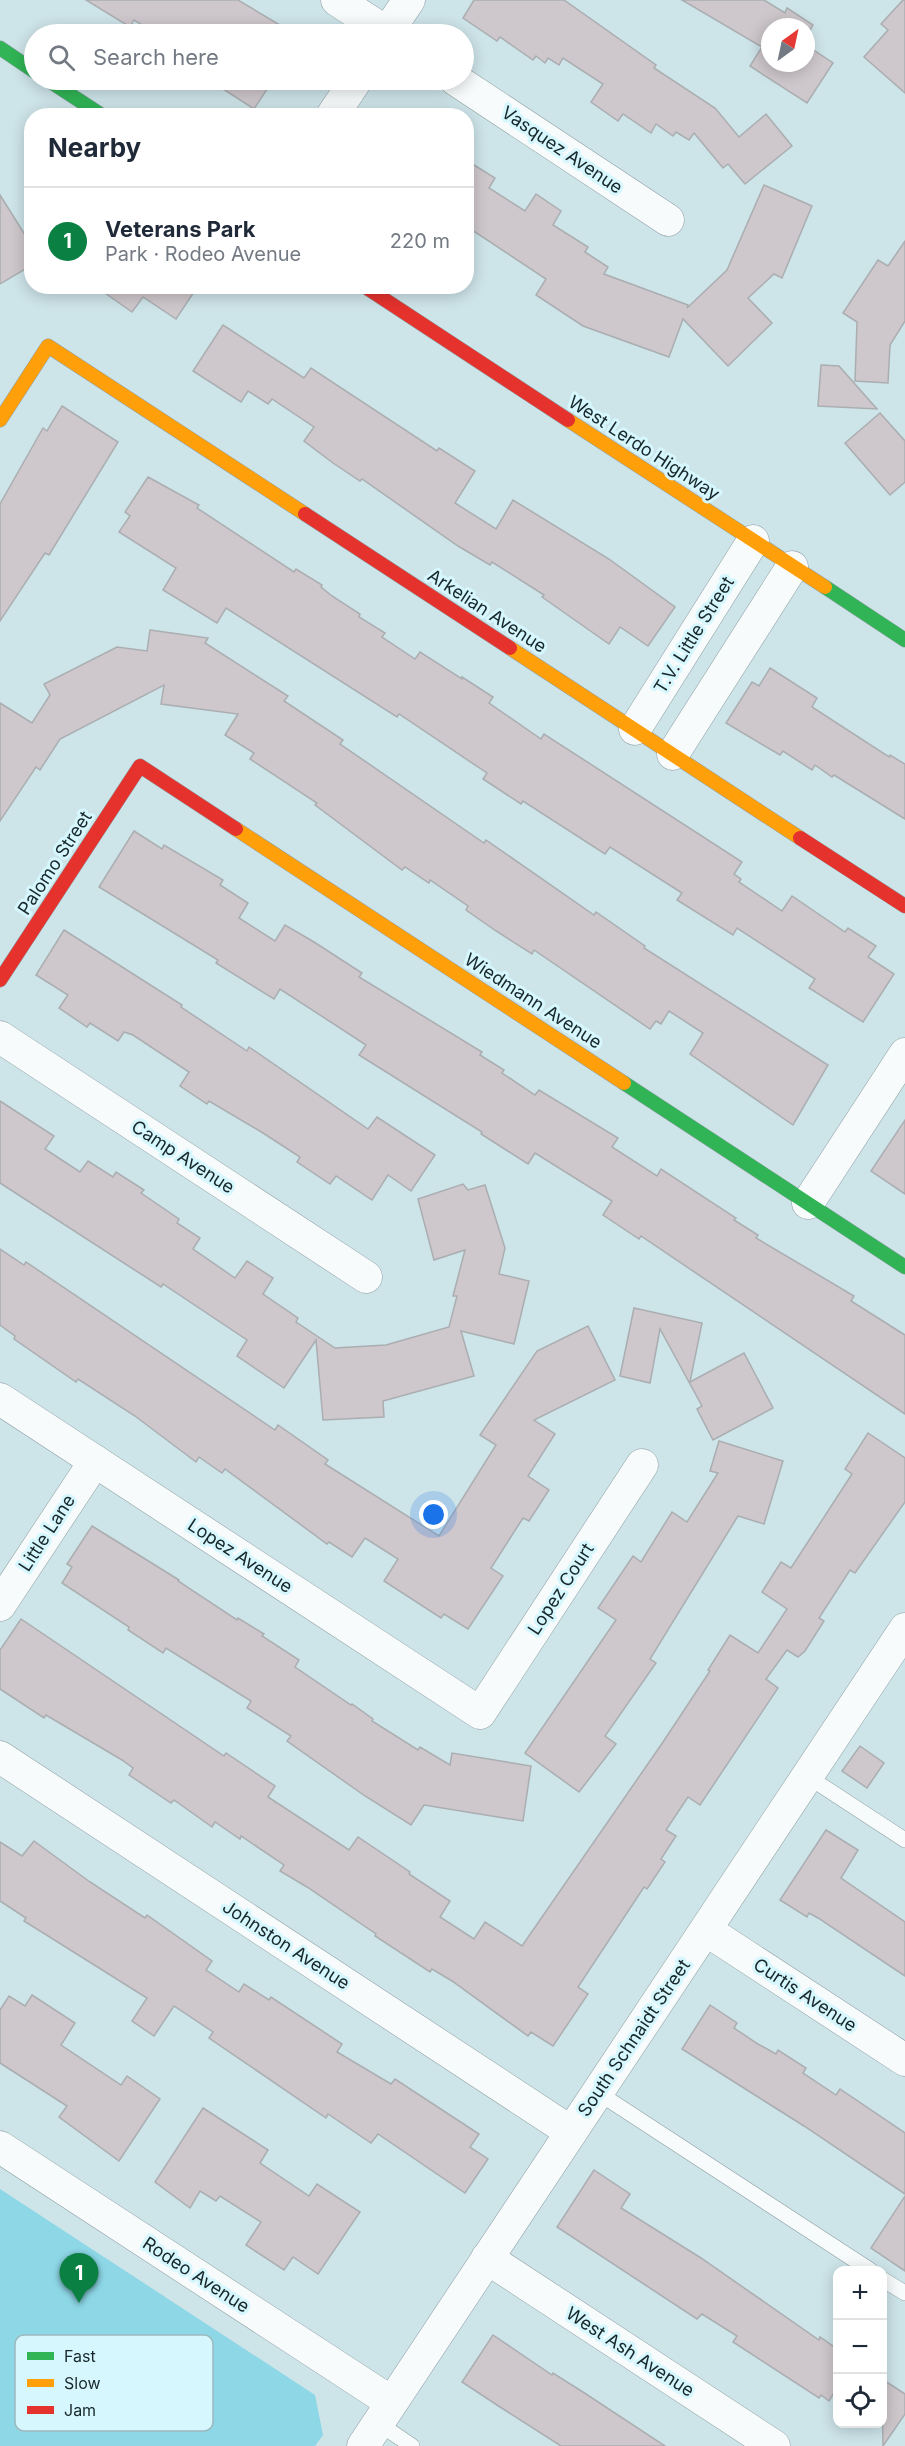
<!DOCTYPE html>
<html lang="en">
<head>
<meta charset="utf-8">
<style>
	:root { --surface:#fff; --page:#f2f2f3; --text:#1f2937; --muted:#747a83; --line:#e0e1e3; --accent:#0b8043 }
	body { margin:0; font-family:Inter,sans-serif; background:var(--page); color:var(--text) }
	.controls { position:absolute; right:18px; bottom:18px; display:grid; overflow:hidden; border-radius:12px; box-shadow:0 3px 15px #0003 }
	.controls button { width:54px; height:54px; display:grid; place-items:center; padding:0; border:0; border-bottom:2px solid var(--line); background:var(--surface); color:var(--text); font:30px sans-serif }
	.compass { position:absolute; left:761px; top:18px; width:54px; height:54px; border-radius:50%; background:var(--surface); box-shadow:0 3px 15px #0003; rotate:33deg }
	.you { position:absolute; left:434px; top:1515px; width:21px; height:21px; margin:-15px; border:4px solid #fff; border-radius:50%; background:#1a73e8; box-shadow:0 0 0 9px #1a73e833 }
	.badge { display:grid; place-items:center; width:39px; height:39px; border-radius:50%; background:var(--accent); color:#fff; font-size:20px; font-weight:700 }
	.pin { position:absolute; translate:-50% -50px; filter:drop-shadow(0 2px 3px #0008) }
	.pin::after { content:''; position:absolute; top:32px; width:21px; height:18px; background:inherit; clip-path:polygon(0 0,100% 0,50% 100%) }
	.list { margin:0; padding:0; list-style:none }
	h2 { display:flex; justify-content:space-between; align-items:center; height:78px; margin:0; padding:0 24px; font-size:26px }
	h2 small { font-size:20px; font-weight:400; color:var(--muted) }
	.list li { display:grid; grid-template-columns:39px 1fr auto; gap:18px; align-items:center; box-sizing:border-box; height:108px; padding:0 24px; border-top:2px solid var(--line) }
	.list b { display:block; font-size:22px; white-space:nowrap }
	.list p { margin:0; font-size:20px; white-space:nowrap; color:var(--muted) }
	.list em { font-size:20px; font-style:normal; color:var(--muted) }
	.icon { flex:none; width:33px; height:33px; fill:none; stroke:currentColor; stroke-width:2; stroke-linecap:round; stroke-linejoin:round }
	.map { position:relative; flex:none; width:905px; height:2446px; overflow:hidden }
	.search { position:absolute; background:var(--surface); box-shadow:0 3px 15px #0003; left:24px; top:24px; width:450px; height:66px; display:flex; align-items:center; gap:15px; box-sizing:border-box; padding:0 21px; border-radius:33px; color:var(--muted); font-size:22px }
	.panel { position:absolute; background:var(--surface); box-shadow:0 3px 15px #0003; left:24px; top:108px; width:450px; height:186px; border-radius:24px }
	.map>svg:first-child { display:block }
</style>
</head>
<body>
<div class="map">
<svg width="905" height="2446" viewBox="0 0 905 2446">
	<rect width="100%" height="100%" fill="#cde4e9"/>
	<!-- green -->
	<path fill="#8dd7e6" d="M0,2189L315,2395L323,2435L315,2446H0Z"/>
	<!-- building -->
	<g fill="#cec7cc" stroke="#aaaeb1" stroke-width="1.5">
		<path d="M86,0H238L295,34H157L134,20L130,27Z"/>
		<path d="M474,0H564L656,65L654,68L715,108L739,137L766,114L792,146L745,184L728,164L723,168L694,133L689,140L676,132L673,136L656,124L651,133L623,114L618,121L591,102L603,84L563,58L559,65L548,58L545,63L536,56L533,60L500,37L497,41L463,18Z"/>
		<path d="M682,0H764L785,13L787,8L813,25L806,37V27H770V63H806V45L833,63L807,103L750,66L762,47Z"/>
		<path d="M903,0H905V93L864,57L888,30L881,24Z"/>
		<path d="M209,80H273L254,109Z"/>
		<path d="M466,160L495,178L489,188L525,211L536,194L561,211L553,225L588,247L585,252L608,267L604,274L688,305L687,308L727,270L764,185L812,206L782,278L774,274L748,298L772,323L728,366L683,319L669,357L583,326L536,295L546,279L466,226Z"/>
		<path d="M0,195L32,246V265L0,284Z"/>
		<path d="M905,241V321L890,345L888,383L855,381L857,322L843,313L878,260L888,266Z"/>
		<path d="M95,286H198L176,319L143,297L132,312Z"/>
		<path d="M223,325L304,378L311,368L437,451L439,448L475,471L455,503L496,529L513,500L609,559L675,607L648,646L620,627L609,644L542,597L544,595L492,562L490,565L458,546L362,479L360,481L333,463L304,441L314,427L272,399L268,404L248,391L241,402L193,371Z"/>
		<path d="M821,365L839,366L877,409L818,406Z"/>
		<path d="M62,406L118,442L49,555L45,553L0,621V504L43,428L47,431Z"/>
		<path d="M880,413L905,441V482L890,495L845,443Z"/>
		<path d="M148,477L199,505L197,508L294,572L296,569L322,585L321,587L332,596L360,614L359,617L385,633L382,637L415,659L420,652L462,679V677L493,697L489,703L541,739L544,734L742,862L734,874L741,879L739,882L782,911L792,896L845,932L848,928L876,946L868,957L894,974L863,1022L809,988L815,979L737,928L733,935L677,900L682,893L610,847L605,854L523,801L521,804L483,779L487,773L399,714L397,717L226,608L217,623L163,590L176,568L119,532L130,516L125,512Z"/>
		<path d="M150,630L208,638L205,643L288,696L284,701L343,740L340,744L484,843L486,840L594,915L596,912L645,946L644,948L828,1065L793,1125L690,1054L703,1033L669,1011L661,1024L656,1021L650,1029L534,950L532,954L496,931L466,910L468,906L430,880L429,883L405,867L402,870L315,805L317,803L250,759L254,753L225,735L238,714L161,704L164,685L60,739L40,770L36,767L0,821V703L32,723L50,695L44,684L117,647L147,651Z"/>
		<path d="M770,668L817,698L812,707L889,757L890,755L905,764V819L834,775L832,777L815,765L812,770L783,751L780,755L726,723L752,682L759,686Z"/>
		<path d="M134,831L162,849L164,845L223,880L220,885L248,903L239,918L275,941L285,925L314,942L362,973L359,977L482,1052L480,1055L504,1070L502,1073L535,1095L539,1090L618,1138L612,1147L657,1176L661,1169L736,1218L734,1220L758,1235L756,1238L854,1296L851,1301L905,1335V1414L641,1236L639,1239L603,1215L612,1201L535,1153L528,1164L481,1134L482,1132L359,1055L366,1045L280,989L274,999L216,963L218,960L99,887Z"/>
		<path d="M64,930L182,1005L181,1007L247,1051L249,1047L368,1129L377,1117L435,1155L411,1191L388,1175L372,1200L336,1176L330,1184L297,1162L300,1157L263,1133L209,1101L207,1104L180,1086L189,1072L133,1035L124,1032L118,1041L90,1023L87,1027L59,1008L68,995L36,975Z"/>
		<path d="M0,1101L54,1136L45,1149L80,1172L88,1161L113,1177L116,1172L144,1190L141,1193L179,1219L177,1223L200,1238L193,1249L235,1278L247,1261L273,1278L263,1294L298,1318L296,1322L335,1348L386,1345L449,1327L457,1296H453L465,1250L434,1260L418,1199L463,1184L468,1190L485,1185L505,1248L499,1274L529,1281L514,1344L461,1331L474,1376L383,1401L384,1417L323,1420L316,1340L284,1388L237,1356L247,1340L163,1284L161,1287L0,1183Z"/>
		<path d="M905,1120V1194L871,1171Z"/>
		<path d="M0,1249L24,1265L26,1262L275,1430L278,1425L328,1460L325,1464L439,1536L496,1445L480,1435L537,1351L588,1326L615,1380L534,1420L555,1434L528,1476L549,1490L529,1521L523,1518L491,1568L503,1576L468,1629L444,1614L441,1618L384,1581L398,1559L365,1538L352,1557L329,1542L327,1544L225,1469L222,1473L199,1457L196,1462L135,1416L78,1379L76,1382L14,1339L15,1336L0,1325Z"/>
		<path d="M634,1308L702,1323L690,1382L744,1353L773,1408L713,1440L697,1409L702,1406L660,1329L650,1383L620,1376Z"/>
		<path d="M868,1433L905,1458V1502L855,1573L850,1570L819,1618L824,1621L805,1651L798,1657L787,1650L766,1679L778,1688L700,1805L688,1797L666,1830L676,1836L661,1859L665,1862L647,1889L644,1887L578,1987L588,1994L553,2046L531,2032L528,2036L452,1981L432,1969L430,1972L375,1936L376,1934L307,1887L280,1871L284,1865L241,1836L240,1839L215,1822L212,1827L174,1800L171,1803L129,1775L133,1768L122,1760L46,1715L44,1718L0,1689V1650L21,1619L224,1756L226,1753L275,1786L268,1797L349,1850L358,1837L410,1872L409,1874L450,1901L440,1917L474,1939L485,1922L522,1946L663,1742L710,1671L708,1670L730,1635L758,1653L787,1609L762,1592L781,1562L791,1568L852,1474L845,1469Z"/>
		<path d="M719,1441L783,1461L764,1524L738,1516L650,1659L656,1663L605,1736L616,1744L579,1792L525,1753L616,1620L598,1608L633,1556L641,1562L672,1512L687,1522L718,1473L710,1471Z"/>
		<path d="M92,1526L179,1580L178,1581L237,1620L238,1618L264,1634L262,1636L299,1660L295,1667L351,1705L352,1704L373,1719L372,1721L418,1750L420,1747L450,1765L452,1753L531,1766L523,1821L424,1805L411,1825L365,1796L287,1741L291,1736L247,1708L251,1701L166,1648L163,1653L128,1630L129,1627L62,1583L72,1567L67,1564Z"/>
		<path d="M860,1746L884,1763L867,1788L842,1771Z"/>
		<path d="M826,1830L858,1850L841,1878L905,1922V1976L818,1918L809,1913L807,1917L780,1900Z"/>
		<path d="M34,1841L90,1882L145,1918L147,1915L212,1961L206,1970L239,1992L244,1984L269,2000L271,1997L342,2044L337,2052L391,2084L395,2079L479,2134L470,2147L488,2159L465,2193L378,2134L371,2143L328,2114L326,2118L209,2038L213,2032L174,2006L154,2036L132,2021L147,1998L24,1921L26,1918L0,1901V1842L22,1856Z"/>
		<path d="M32,1995L75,2023L61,2045L121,2085L127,2076L160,2099L119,2161L59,2117L67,2106L0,2063V2010L9,1996L25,2006Z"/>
		<path d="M710,2005L737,2023L734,2028L758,2044L776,2054L778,2050L806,2068L803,2073L836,2095L840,2089L905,2133V2194L804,2126L682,2049Z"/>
		<path d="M203,2108L268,2150L260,2163L309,2196L317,2184L360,2212L318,2274L293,2257L284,2270L246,2245L261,2222L220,2196L216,2201L200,2191L190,2208L155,2182Z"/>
		<path d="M594,2170L630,2194L621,2208L701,2258L819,2340L820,2337L837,2349V2388L829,2401L821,2395L819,2398L733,2342L737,2336L702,2314L697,2319L557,2227Z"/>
		<path d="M905,2196V2271L871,2248Z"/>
		<path d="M493,2335L552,2375L553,2373L586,2394L665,2446H561L500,2407L462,2382Z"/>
		<path d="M882,2379L905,2394V2414L883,2446Z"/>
	</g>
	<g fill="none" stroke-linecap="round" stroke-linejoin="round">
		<defs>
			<g id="lane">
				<path d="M807,1776L905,1840"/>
				<path d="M597,2092L870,2270"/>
				<path d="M882,2279L905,2293"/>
				<path d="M378,2423L412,2446"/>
			</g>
			<g id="street">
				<path d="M337,0L389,34"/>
				<path d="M386,34L409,0"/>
				<path d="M456,80L668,220"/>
				<path d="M332,116L356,80"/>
				<path d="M635,729L753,541"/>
				<path d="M673,754L792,567"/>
				<path d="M0,1037L366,1277"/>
				<path d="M808,1203L905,1054"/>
				<path d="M0,1399L480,1713L642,1465"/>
				<path d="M0,1605L95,1461"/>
				<path d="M0,1757L571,2132"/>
				<path d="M706,1930L905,2060"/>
				<path d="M0,2147L391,2402"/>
				<path d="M487,2258L774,2446"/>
				<path d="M363,2446L905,1629"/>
			</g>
			<g id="fast">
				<path d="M0,48L34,71"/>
				<path d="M48,80L103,116"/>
				<path d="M825,587L905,640"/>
				<path d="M624,1083L905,1267"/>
			</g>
			<g id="slow">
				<path d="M0,420L48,346L305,514"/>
				<path d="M568,420L825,587"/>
				<path d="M510,648L800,838"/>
				<path d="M236,829L624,1083"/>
			</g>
			<g id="jam">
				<path d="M364,286L568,420"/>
				<path d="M305,514L510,648"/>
				<path d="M800,838L905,906"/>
				<path d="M0,980L140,766L236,829"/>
			</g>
		</defs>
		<!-- lane casing -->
		<use href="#lane" stroke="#8fa0a4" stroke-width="16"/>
		<!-- street casing -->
		<use href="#street" stroke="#8fa0a4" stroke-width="33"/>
		<!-- fast casing -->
		<use href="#fast" stroke="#8fa0a4" stroke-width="15"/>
		<!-- slow casing -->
		<use href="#slow" stroke="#8fa0a4" stroke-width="15"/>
		<!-- jam casing -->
		<use href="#jam" stroke="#8fa0a4" stroke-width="15"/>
		<!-- lane -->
		<use href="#lane" stroke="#f8fbfc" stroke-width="15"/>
		<!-- street -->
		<use href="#street" stroke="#f8fbfc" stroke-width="32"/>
		<!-- fast -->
		<use href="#fast" stroke="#30b455" stroke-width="14"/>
		<!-- slow -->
		<use href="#slow" stroke="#ff9f0a" stroke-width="14"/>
		<!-- jam -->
		<use href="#jam" stroke="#e5322d" stroke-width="14"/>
	</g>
	<g text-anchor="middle" stroke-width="6" stroke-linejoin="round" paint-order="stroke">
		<!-- street labels -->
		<g font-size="18" fill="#17272a" stroke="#d6f7fe">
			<text transform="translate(562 150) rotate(34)" y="6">Vasquez Avenue</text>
			<text transform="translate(644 448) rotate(33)" y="6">West Lerdo Highway</text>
			<text transform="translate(487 611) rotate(33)" y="6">Arkelian Avenue</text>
			<text transform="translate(694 635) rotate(-58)" y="6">T.V. Little Street</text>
			<text transform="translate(55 863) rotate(-57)" y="6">Palomo Street</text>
			<text transform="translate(533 1001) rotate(33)" y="6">Wiedmann Avenue</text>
			<text transform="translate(183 1157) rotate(33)" y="6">Camp Avenue</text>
			<text transform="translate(47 1533) rotate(-57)" y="6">Little Lane</text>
			<text transform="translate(240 1556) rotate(33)" y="6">Lopez Avenue</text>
			<text transform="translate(561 1589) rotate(-57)" y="6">Lopez Court</text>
			<text transform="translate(286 1945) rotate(33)" y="6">Johnston Avenue</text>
			<text transform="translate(805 1995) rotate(33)" y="6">Curtis Avenue</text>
			<text transform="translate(634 2038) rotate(-56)" y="6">South Schnaidt Street</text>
			<text transform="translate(196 2275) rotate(33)" y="6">Rodeo Avenue</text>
			<text transform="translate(630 2352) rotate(33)" y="6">West Ash Avenue</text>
		</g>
	</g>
	<!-- legend -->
	<rect x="15" y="2335" width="198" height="96" rx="9" fill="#d6f7fe" stroke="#9db9be" stroke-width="1.5"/>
	<rect x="27" y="2352" width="27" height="8" fill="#30b455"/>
	<rect x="27" y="2379" width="27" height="8" fill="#ff9f0a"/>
	<rect x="27" y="2406" width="27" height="8" fill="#e5322d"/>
	<g font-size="16" fill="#17272a">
		<text x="64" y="2362">Fast</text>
		<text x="64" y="2389">Slow</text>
		<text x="64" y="2416">Jam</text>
	</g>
</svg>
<div class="controls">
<button>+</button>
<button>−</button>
<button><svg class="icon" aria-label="locate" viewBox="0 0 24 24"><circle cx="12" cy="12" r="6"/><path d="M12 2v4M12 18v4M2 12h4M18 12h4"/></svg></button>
</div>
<svg class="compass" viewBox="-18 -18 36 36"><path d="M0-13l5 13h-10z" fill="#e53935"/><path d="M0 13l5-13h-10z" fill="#747a83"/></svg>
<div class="you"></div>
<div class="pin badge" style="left:79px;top:2303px">1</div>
<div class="search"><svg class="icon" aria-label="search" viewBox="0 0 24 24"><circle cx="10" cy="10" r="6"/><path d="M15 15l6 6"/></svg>Search here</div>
<section class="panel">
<h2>Nearby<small></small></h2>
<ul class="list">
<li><span class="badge">1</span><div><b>Veterans Park</b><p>Park · Rodeo Avenue</p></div><em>220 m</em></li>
</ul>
</section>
</div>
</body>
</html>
